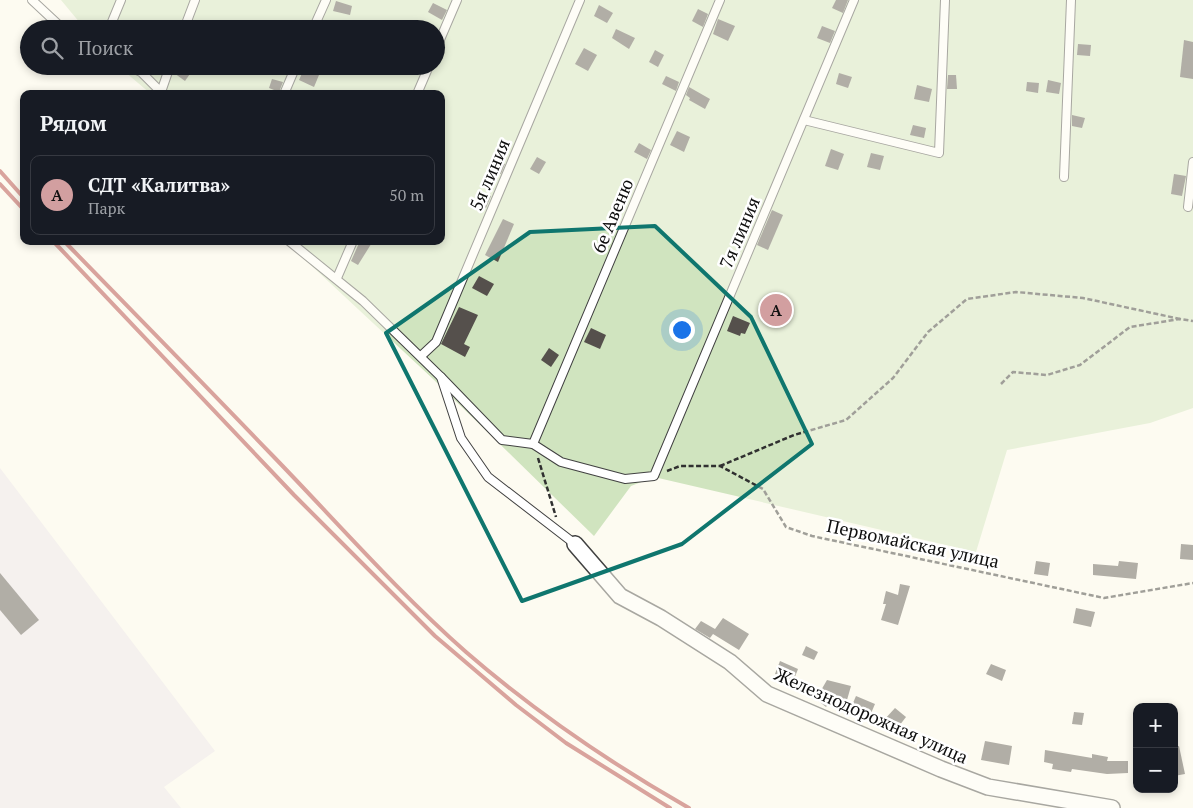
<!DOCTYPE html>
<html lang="ru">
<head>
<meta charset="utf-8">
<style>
	:root { --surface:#171b24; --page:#242831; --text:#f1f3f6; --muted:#9ea1a6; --line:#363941; --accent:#d29fa0 }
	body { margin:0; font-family:"PT Serif",serif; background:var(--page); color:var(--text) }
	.controls { position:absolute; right:15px; bottom:15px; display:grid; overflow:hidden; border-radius:10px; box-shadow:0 2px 8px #0003 }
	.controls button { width:45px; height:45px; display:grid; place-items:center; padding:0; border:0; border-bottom:1px solid var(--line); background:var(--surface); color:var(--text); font:25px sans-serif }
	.you { position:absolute; left:681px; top:329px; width:18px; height:18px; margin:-12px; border:4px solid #fff; border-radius:50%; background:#1a73e8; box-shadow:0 0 0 8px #1a73e833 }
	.badge { display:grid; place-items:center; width:32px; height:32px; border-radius:50%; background:var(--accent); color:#111; font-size:16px; font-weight:700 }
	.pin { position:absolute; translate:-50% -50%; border:2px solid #fff; box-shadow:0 1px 5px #0006 }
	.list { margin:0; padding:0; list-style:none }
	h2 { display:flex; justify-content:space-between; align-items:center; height:65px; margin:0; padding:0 20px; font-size:21px }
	h2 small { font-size:16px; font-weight:400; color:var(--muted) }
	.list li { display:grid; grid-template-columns:32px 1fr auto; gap:15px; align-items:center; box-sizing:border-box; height:80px; margin:0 10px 10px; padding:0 10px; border:1px solid var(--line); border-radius:10px }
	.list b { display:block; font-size:19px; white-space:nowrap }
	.list p { margin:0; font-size:16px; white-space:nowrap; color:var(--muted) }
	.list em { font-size:16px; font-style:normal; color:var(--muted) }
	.icon { flex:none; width:28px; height:28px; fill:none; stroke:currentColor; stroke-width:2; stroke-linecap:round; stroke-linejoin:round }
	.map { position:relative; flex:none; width:1193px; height:808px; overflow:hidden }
	.search { position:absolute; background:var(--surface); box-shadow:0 2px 8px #0003; left:20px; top:20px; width:425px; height:55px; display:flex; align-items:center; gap:12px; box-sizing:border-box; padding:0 18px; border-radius:28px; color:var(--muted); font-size:19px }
	.panel { position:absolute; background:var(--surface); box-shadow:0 2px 8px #0003; left:20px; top:90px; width:425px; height:155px; border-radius:10px }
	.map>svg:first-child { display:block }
</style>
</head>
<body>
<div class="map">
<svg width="1193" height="808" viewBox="0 0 1193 808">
	<rect width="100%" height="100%" fill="#fdfbf1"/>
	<!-- industrial -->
	<path fill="#ebe4ec" d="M0,468L215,751L164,787L181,808H0Z"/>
	<!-- green -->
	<path fill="#d0e4bf" d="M61,0H1193V408L1150,423L1007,450L976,552L654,477L631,486L594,536L432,378L285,241H441V94H151L118,66H436V29H85Z"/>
	<!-- building -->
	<g fill="#55504c">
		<path d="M836,0H848L843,13L832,8Z"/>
		<path d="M336,1L352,6L350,15L333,11Z"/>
		<path d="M433,3L447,10L442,20L428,12Z"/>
		<path d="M599,5L613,13L607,23L594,16Z"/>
		<path d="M698,9L708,14L703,27L692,21Z"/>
		<path d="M718,19L735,26L728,41L713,34Z"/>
		<path d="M822,26L835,31L830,43L817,38Z"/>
		<path d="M616,29L635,38L629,49L612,38Z"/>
		<path d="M1184,40L1193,42V79L1180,77Z"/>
		<path d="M1078,44L1091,45L1090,56L1077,55Z"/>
		<path d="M584,48L597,55L588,71L575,64Z"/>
		<path d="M655,50L664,55L658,67L649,62Z"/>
		<path d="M175,66H186L192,71L185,81L174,73Z"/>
		<path d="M304,69L319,75L314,87L299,80Z"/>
		<path d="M839,73L852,77L848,88L836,84Z"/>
		<path d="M948,75H956L957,89H947Z"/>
		<path d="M666,76L679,82L676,91L662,84Z"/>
		<path d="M272,79L283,82L279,92L269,88Z"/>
		<path d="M1048,80L1061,83L1059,94L1046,92Z"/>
		<path d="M1027,82L1039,83L1038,93L1026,91Z"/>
		<path d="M917,85L932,89L929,102L914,99Z"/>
		<path d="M689,87L710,99L705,109L689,100L690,98L686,95Z"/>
		<path d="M1072,115L1085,118L1082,128L1072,126Z"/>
		<path d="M913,125L926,128L924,138L910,135Z"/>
		<path d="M677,131L690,137L684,152L670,145Z"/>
		<path d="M639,143L651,150L647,159L634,152Z"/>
		<path d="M831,149L844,154L838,170L825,166Z"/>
		<path d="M871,153L884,156L880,170L867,167Z"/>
		<path d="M537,157L546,162L539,174L530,169Z"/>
		<path d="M493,160L505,164L501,174L489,170Z"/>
		<path d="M1174,174L1186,176L1182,196L1171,194Z"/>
		<path d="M482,192L491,196L486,208L476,203Z"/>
		<path d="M772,210L783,215L768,250L757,245Z"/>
		<path d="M503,219L514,224L498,262L485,255Z"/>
		<path d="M360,241H373L358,265L351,261Z"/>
		<path d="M479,276L494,284L487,296L472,288Z"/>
		<path d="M459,307L478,315L464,344L470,347L465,357L441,344Z"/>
		<path d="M733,316L750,323L745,334L741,333L740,336L727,331Z"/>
		<path d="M591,328L606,335L600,349L584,342Z"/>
		<path d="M549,348L559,355L551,367L541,360Z"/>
		<path d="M1181,544L1193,545V560L1180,559Z"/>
		<path d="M1036,561L1050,563L1048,576L1034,574Z"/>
		<path d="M1119,561L1138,563L1136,579L1093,575V564L1118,566Z"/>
		<path d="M0,573L39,620L21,635L0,610Z"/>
		<path d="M900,584L910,586L898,625L881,620L886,604H883L886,591L898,595Z"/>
		<path d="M1076,608L1095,612L1091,627L1073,623Z"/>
		<path d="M723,618L749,634L739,650L713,634L710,638L695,629L701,621L715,629Z"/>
		<path d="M806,646L818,652L814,660L802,655Z"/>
		<path d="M780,661L798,669L793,682L775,674Z"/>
		<path d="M991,664L1006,670L1002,681L986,674Z"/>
		<path d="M827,680L851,686L847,700L835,695L826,707L816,699Z"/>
		<path d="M856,696L875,704L869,718L850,710Z"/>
		<path d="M895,708L906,717L896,730L884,720Z"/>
		<path d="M1074,712L1084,713L1082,725L1072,724Z"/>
		<path d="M985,741L1012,746L1009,765L981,760Z"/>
		<path d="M1179,746L1185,774L1174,776V747Z"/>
		<path d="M1045,750L1092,758V754L1108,757L1107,761H1128V773L1107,774L1072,769L1071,772L1052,769L1053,764L1044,762Z"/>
	</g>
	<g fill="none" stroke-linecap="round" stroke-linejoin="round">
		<defs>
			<g id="lane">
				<path d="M32,0L63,29"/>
				<path d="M109,29L121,0"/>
				<path d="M184,29L195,0"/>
				<path d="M313,29L326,0"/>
				<path d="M436,49L457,0"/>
				<path d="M127,66L141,72L163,94"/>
				<path d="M161,92L170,66"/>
				<path d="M284,94L296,66"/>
				<path d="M417,94L429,66"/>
				<path d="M804,120L939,153L945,0"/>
				<path d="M1064,177L1071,0"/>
				<path d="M1188,207L1193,162"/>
				<path d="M289,241L363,301L441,377L461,438L488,477L575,544"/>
				<path d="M337,278L353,241"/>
				<path d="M421,356L436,342L580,0"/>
				<path d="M441,377L502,440L533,444L561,462L625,479L654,476L854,0"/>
				<path d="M533,444L720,0"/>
			</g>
			<path id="street" d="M575,544L620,596L661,618L730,662L767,694L941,769L988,787L1112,808"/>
		</defs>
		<!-- lane casing -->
		<use href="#lane" stroke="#414141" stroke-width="10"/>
		<!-- street casing -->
		<use href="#street" stroke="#414141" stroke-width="18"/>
		<!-- path -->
		<g stroke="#303030" stroke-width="2.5" stroke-dasharray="5 2.5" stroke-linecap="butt">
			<path d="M1001,384L1013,372L1047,375L1080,365L1130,327L1180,319L1193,321"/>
			<path d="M538,458L556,517"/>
			<path d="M720,466L794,435L846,420L893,378L928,332L967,299L1016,292L1083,298L1180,319"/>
			<path d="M667,471L680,466H720L763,489L786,527L812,536L1104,598L1193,583"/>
		</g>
		<!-- lane -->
		<use href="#lane" stroke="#fff" stroke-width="8"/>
		<!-- street -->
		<use href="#street" stroke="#fff" stroke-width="15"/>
		<!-- rail -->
		<g stroke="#ad3938" stroke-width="4">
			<path d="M0,171L24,198"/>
			<path d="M0,184L24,210"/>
			<path d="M53,241L294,495L435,636L516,705L566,743L670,808"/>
			<path d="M64,241C133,312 203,383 272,455C336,521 397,591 466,652C534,711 610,763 689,808"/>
		</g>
	</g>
	<!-- marked area -->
	<path d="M0 0H1193V808H0ZM655,226L751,317L812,444L682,544L522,601L386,333L530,232Z" fill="#fdfbf1" fill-opacity=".55" fill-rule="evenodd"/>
	<path fill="none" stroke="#0f766e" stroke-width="4" stroke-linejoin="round" d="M655,226L751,317L812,444L682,544L522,601L386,333L530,232Z"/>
	<g text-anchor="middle" stroke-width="5" stroke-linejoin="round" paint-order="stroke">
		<!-- street labels -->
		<g font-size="18" fill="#0e0e0e" stroke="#fff">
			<text transform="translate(490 175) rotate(-67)" y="6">5я линия</text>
			<text transform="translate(613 216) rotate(-67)" y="6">6е Авеню</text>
			<text transform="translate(740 233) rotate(-67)" y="6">7я линия</text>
			<text transform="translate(913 544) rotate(12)" y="6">Первомайская улица</text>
			<text transform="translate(871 716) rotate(24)" y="6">Железнодорожная улица</text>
		</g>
	</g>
</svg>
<div class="controls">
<button>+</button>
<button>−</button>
</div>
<div class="you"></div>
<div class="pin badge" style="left:776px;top:310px">A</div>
<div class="search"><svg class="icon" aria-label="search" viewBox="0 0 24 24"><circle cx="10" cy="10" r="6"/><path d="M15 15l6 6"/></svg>Поиск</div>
<section class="panel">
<h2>Рядом<small></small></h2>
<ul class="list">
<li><span class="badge">A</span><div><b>СДТ «Калитва»</b><p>Парк</p></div><em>50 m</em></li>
</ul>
</section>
</div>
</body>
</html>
